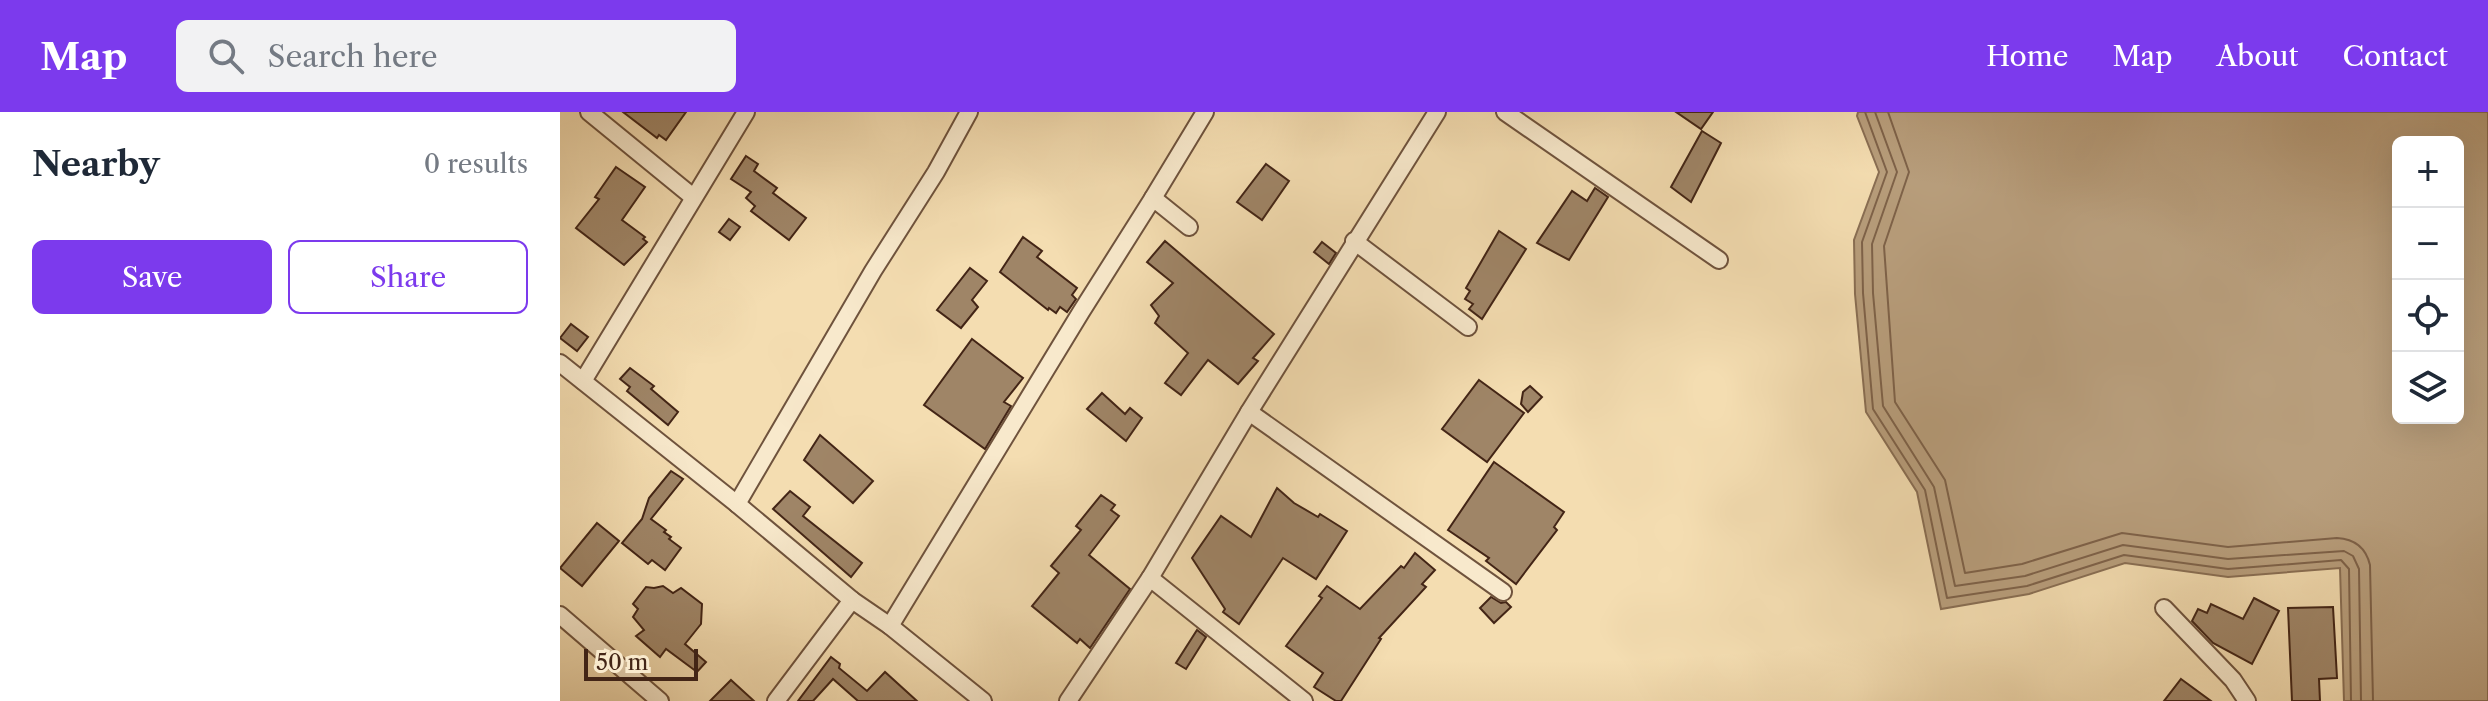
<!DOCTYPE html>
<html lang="en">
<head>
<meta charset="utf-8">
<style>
	:root { --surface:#fff; --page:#f2f2f3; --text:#1f2937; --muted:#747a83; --line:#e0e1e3; --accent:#7c3aed }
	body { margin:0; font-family:"Libre Caslon Text",serif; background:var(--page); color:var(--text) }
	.controls { position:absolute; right:24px; top:24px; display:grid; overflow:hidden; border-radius:12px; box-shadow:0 8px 32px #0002 }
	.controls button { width:72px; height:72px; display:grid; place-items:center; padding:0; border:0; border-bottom:2px solid var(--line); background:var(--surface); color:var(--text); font:40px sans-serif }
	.scale { position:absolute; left:24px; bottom:20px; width:114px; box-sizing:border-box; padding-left:8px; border:4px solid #432516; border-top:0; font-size:22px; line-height:28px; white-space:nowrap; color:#432516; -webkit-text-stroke:6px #f8e9cc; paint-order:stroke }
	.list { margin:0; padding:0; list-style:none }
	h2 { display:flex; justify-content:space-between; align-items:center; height:104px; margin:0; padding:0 32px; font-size:34px }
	h2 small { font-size:26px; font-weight:400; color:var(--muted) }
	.actions { display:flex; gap:16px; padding:24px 32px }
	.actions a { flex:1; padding:18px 0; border:2px solid var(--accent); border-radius:12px; text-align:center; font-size:28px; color:var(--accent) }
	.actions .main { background:var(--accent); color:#fff }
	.icon { flex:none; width:44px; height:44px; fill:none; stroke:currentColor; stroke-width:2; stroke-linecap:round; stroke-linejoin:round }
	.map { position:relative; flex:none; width:1928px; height:589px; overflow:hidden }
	header { display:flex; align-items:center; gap:48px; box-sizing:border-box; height:112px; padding:0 40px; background:var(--accent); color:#fff }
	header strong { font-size:38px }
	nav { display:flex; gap:44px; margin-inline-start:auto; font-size:28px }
	.search { width:560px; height:72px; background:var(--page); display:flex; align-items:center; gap:20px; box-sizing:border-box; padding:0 28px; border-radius:12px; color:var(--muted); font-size:30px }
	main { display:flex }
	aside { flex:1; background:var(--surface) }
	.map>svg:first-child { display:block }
</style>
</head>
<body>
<header>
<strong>Map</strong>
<div class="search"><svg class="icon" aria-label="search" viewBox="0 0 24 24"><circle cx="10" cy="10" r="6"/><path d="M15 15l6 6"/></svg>Search here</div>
<nav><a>Home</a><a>Map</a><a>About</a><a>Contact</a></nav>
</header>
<main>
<aside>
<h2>Nearby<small>0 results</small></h2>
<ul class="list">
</ul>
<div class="actions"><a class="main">Save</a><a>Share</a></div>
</aside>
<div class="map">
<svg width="1928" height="589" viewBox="0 0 1928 589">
	<rect width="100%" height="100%" fill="#f4ddb1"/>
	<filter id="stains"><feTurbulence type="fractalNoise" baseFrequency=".0025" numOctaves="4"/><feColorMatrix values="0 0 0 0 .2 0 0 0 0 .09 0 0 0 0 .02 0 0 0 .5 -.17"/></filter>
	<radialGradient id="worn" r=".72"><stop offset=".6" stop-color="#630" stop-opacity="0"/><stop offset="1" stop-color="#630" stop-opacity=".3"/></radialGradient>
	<!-- water -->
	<path fill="#b89e7c" stroke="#896e53" stroke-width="2" fill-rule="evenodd" d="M1298,0H1928V589H1784L1780,456L1668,465L1565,451L1469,482L1381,497L1357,380L1306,300L1295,182L1294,128L1319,60L1297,4ZM1838,30H1898V306H1838Z"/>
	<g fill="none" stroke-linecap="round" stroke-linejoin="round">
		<!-- shore -->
		<g stroke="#7e6249" stroke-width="2">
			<path d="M1305,0L1327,60L1302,130L1303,181L1313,297L1365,378L1387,486L1467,474L1564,443L1668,457L1781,448L1789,457L1791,589"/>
			<path d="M1315,0L1337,60L1312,132L1313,181L1323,294L1374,375L1395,474L1465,464L1563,433L1668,447L1784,439L1793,444L1799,457L1801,589"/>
			<path d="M1328,0L1349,60L1324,134L1335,290L1385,368L1405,461L1462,452L1562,421L1668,435L1777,426C1795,427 1806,436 1810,453L1813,589"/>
		</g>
	</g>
	<!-- building -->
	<g fill="#9f8567" stroke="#432516" stroke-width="2">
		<path d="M63,0H126L106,28L99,23L97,26Z"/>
		<path d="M1116,0H1153L1141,17Z"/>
		<path d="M1142,19L1161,31L1131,90L1111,75Z"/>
		<path d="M186,44L198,52L194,59L217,76L213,81L246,106L229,128L191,99L195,94L186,86L191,80L171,67Z"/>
		<path d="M706,52L729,69L702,108L677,90Z"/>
		<path d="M56,55L85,75L62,108L85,125L83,127L87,130L64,153L16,116L39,87L35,85Z"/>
		<path d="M1035,76L1048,85L1009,148L977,131L1012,79L1027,89Z"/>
		<path d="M169,107L180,115L170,128L159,120Z"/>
		<path d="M939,119L966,137L922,207L909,197L913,192L905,187L910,179L906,176Z"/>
		<path d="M463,125L482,139L477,145L517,176L512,183L516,187L507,200L500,195L496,201L489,196L488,198L440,160Z"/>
		<path d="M605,129L714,222L693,246L698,249L678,272L648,248L621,283L605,271L628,241L595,211L599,204L591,193L613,171L587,150Z"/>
		<path d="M762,130L776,141L769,152L754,140Z"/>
		<path d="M410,156L427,169L412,188L418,195L401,216L377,198Z"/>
		<path d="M11,212L28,225L17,239L0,226Z"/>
		<path d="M412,227L463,266L444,290L451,294L425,337L364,293Z"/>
		<path d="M70,256L94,274L91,277L118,300L108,313L67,279L70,275L60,267Z"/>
		<path d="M919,268L964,301L927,350L882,317Z"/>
		<path d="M970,274L982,285L968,300L961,292L963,280Z"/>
		<path d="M542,281L565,302L570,296L582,306L566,329L527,297Z"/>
		<path d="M260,323L313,369L293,391L244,348Z"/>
		<path d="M934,350L1004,400L994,415L997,418L956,472L926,449L929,446L888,418Z"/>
		<path d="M111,359L123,367L91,407L106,418L104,420L111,425L109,427L121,436L105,458L92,448L88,452L62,431L82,407L89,386Z"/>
		<path d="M717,376L734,391L758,405L760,402L787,419L756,467L723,446L679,512L663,500L665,497L632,446L661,404L691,425Z"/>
		<path d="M230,379L250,395L243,404L302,451L291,465L213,397Z"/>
		<path d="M541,383L555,393L551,398L559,404L529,443L570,477L530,536L520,527L517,531L472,494L499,461L491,454L521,418L516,414Z"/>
		<path d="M37,411L59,429L22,474L0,456Z"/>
		<path d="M855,441L875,458L862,472L866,475L819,526L821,527L781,589H776L754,575L763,561L726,534L762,486L759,484L767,474L800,497L841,454L844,456Z"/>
		<path d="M103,474L113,481L121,476L142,492L141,512L125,532L146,550L137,560L106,537L100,545L76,524L84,518L73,505L78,497L73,492L86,475L94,476Z"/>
		<path d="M931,485L941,491L946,490L951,495L934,511L920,496Z"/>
		<path d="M1694,486L1719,499L1692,552L1653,531L1632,509L1638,497L1647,501L1651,492L1683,507Z"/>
		<path d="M1773,495L1777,566L1759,567L1760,589H1732L1728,496Z"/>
		<path d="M637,518L646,525L626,557L616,551Z"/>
		<path d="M271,545L280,552L279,556L307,579L325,560L357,589H298L273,567L253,589H238Z"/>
		<path d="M1621,567L1651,589H1604Z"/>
		<path d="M171,568L194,589H150Z"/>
	</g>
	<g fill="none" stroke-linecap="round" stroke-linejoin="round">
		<defs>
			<g id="street">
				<path d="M29,0L133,85"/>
				<path d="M945,0L1159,148"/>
				<path d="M593,86L645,0"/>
				<path d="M794,129L908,215"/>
				<path d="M0,251L177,392L292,488L330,514L423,589"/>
				<path d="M23,269L186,0"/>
				<path d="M689,300L877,0"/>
				<path d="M177,392L313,159L376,60L409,0"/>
				<path d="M590,466L744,589"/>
				<path d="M1604,496L1673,568L1687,589"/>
				<path d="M0,503L100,589"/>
				<path d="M330,514L521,200L593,86L629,115"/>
				<path d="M216,589L292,488"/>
				<path d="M508,589L590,466L689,300L943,480"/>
			</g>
		</defs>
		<!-- street casing -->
		<use href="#street" stroke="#6f533d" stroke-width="20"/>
		<!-- street -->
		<use href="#street" stroke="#f8e9cc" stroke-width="16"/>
	</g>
	<rect width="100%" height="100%" filter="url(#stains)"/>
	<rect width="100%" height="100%" fill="url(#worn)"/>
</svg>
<div class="controls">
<button>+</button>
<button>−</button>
<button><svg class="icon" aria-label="locate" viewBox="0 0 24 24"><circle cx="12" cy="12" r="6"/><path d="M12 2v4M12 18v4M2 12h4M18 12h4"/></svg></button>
<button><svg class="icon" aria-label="layers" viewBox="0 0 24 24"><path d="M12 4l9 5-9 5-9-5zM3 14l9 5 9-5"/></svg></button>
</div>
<div class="scale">50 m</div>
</div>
</main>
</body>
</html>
